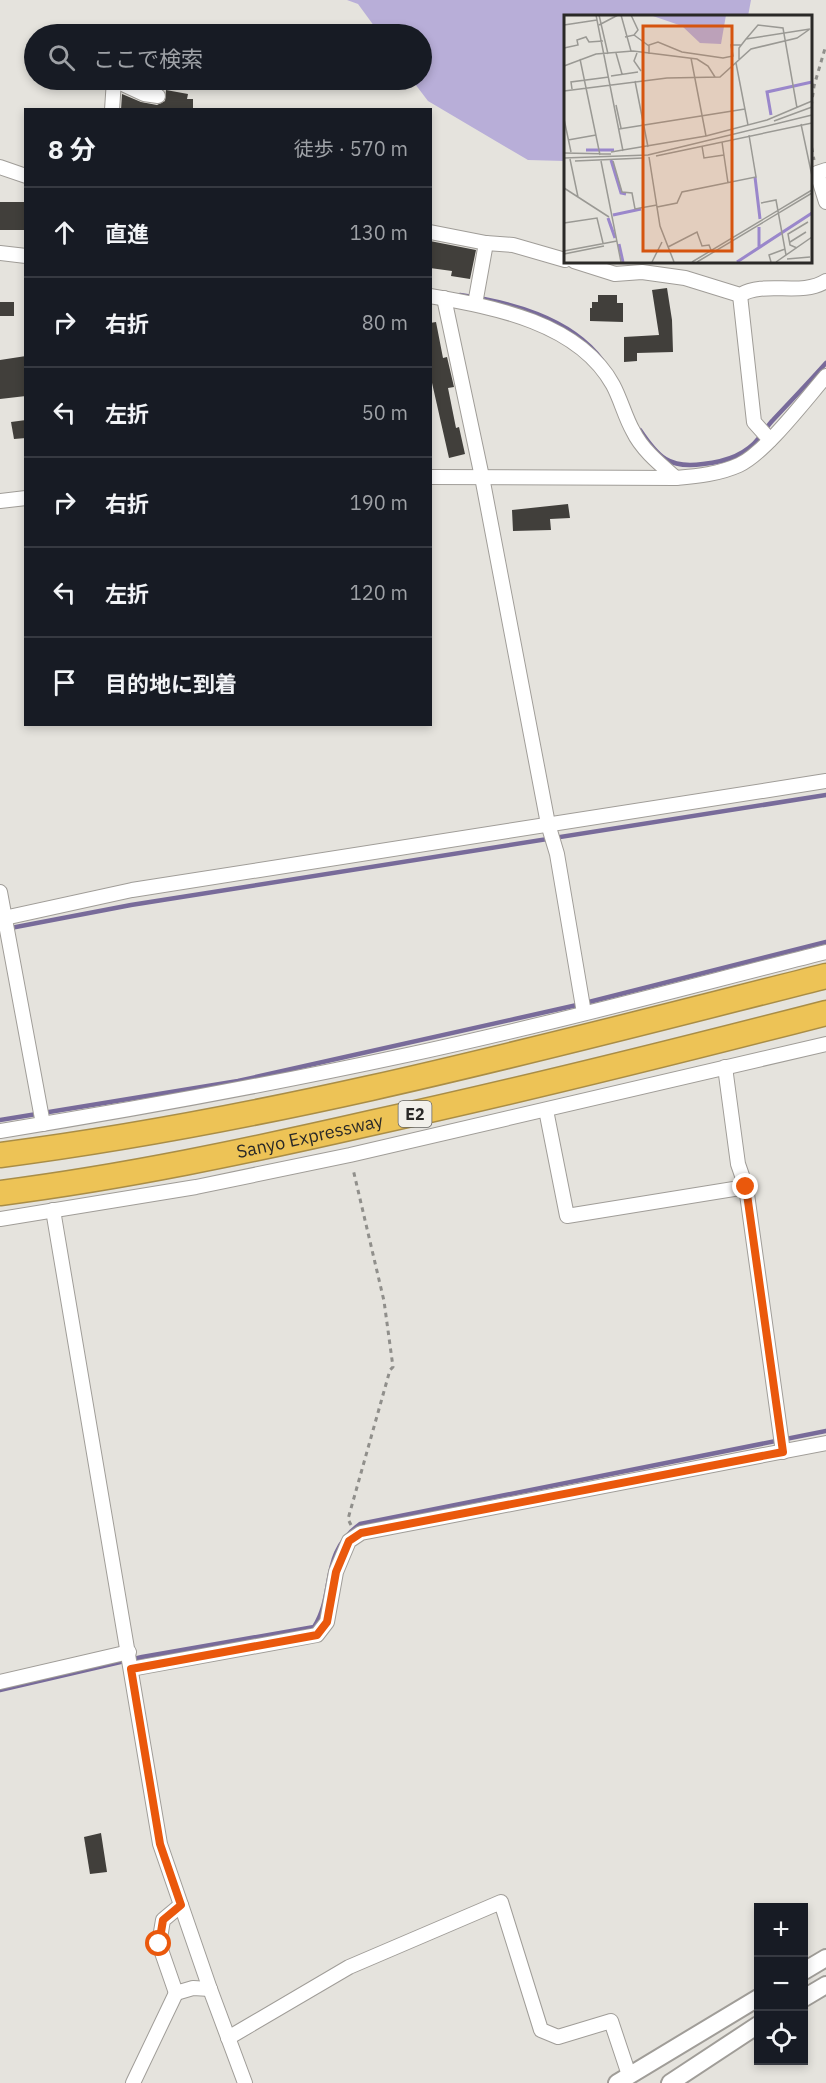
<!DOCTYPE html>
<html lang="ja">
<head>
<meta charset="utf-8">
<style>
	:root { --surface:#171b24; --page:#20242c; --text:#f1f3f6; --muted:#9ea1a6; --line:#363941 }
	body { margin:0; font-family:"IBM Plex Sans","Noto Sans JP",sans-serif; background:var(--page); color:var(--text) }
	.controls { position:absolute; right:18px; bottom:18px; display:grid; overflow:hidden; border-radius:0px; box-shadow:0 3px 9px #0003 }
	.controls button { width:54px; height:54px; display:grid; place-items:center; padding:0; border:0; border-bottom:2px solid var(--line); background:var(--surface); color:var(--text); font:30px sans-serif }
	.stop { position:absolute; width:18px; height:18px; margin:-14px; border:4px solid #ea580c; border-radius:50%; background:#fff }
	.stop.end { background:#ea580c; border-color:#fff; box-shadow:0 2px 6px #0008 }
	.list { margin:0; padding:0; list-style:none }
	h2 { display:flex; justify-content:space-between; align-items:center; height:78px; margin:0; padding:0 24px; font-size:26px }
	h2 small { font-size:20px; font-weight:400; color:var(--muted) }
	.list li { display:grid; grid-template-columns:39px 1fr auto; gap:18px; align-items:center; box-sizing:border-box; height:90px; padding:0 24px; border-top:2px solid var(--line) }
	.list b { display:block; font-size:22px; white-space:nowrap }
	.list em { font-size:20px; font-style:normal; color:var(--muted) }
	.icon { flex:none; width:33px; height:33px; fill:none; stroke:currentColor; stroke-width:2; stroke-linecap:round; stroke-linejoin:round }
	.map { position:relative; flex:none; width:826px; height:2083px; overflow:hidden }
	.search { position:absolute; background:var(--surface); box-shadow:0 3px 9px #0003; left:24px; top:24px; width:408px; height:66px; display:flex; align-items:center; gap:15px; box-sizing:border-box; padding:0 21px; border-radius:33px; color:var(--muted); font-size:22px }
	.panel { position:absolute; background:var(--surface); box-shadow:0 3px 9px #0003; left:24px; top:108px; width:408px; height:618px; border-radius:0px }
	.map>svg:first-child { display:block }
</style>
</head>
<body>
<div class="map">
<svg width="826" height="2083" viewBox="0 0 826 2083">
	<rect width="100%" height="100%" fill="#e5e3dd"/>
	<!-- green -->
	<path fill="#b8aed8" d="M347,0H751L748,16H565V161L528,160L428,101L412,80H422V34H380L358,4Z"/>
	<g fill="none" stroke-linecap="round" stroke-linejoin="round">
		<!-- stream -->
		<g stroke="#786b9a" stroke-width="4.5">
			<path d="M460,295C509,302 570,317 602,360"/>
			<path d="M640,430C658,457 669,469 703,464C724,462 745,456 759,438C764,432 768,425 773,420C791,401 809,382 826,363"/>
			<path d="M0,930L131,905L826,795"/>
			<path d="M0,1120L238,1081L577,1005L826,942"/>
			<path d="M0,1690L142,1657L314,1627C336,1592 319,1554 360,1524L826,1431"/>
		</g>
	</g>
	<!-- building -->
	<g fill="#413f3b">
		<path d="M166,90L188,94L187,99H193V110H121L122,94L141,102L157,105L165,101Z"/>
		<rect x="0" y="202" width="26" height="28"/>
		<path d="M430,241L476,250L470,279L451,276L452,271L430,268Z"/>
		<path d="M667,288L672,320L673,352L637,353V361L624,362V337L659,335L652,290Z"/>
		<path d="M598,295H617V303H623V322L590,321V308H592V302H598Z"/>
		<rect x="0" y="302" width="14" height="14"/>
		<path d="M436,322L443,358L447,357L454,387L448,388L456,428L459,427L465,454L449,458L430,374V323Z"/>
		<path d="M26,356V396L0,399V360Z"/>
		<path d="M26,420V438L14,439L11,422Z"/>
		<path d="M568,504L570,518L550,519L551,530L513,531L512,510Z"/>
		<path d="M101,1833L107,1872L90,1874L84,1837Z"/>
	</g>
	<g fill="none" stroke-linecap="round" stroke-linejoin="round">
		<defs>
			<g id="minor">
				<path d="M114,80L144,94L158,96"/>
				<path d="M112,110L114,80"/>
				<path d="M0,167L26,176"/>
				<path d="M826,170L817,173L826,202"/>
				<path d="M430,232L486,243L513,245L565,260"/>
				<path d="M0,253L26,256"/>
				<path d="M574,261L615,274L642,272L685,278L740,295C766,280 801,297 826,281"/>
				<path d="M740,295L754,422L770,440"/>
				<path d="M430,296C494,307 579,323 613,385C621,400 625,417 633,431C642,450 661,465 676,478"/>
				<path d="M444,298L482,477L548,824L557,854L584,1013"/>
				<path d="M475,304L486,243"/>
				<path d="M430,477L676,478C698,476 719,474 739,465C765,453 806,399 826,376"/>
				<path d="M0,501L26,498"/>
				<path d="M0,892L43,1124"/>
				<path d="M0,919L132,890L826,781"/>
				<path d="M725,1067L738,1164L746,1187L783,1452"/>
				<path d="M546,1110L567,1216L746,1187"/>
				<path d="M0,1131C136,1109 272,1084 407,1055C547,1025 687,987 826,952"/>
				<path d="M53,1210L160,1844L210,1989L245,2083"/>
				<path d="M0,1219L196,1187L350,1155L826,1044"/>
				<path d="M131,1669L317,1635L327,1622L336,1572L349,1541L361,1533L826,1443"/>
				<path d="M0,1682L129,1652"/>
				<path d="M181,1905L163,1920L159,1944L176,1993L193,1988L210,1989"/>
				<path d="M228,2038L349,1967L501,1902L541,2030L558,2037L611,2021L629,2075"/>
				<path d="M133,2083L176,1993"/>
			</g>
			<g id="tertiary">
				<path d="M804,1971L826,1958"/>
				<path d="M804,1998L826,1985"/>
				<path d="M617,2083L758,1998"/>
				<path d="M670,2083L758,2025"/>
			</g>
			<g id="motorway">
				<path d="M0,1155C279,1119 553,1045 826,976"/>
				<path id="s1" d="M0,1193C125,1177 248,1151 371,1123C523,1090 675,1052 826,1013"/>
			</g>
		</defs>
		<!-- minor casing -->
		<use href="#minor" stroke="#a09d98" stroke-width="16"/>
		<!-- tertiary casing -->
		<use href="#tertiary" stroke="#a09d98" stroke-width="20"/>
		<!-- motorway casing -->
		<use href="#motorway" stroke="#a98d46" stroke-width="27"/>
		<!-- path -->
		<g stroke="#908f8b" stroke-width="3" stroke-dasharray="4.5 4.5" stroke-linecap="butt">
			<path d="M810,115L814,86L826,45"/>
			<path d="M810,139L814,160"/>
			<path d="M351,1525L348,1519L390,1370L393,1367L384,1301L353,1169"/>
		</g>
		<!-- minor -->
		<use href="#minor" stroke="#fff" stroke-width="14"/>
		<!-- tertiary -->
		<use href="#tertiary" stroke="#fff" stroke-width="16"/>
		<!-- motorway -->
		<use href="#motorway" stroke="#edc356" stroke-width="24"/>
	</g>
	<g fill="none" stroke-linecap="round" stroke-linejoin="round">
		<!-- route -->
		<path stroke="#ea580c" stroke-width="8" d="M159,1944L163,1920L181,1905L160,1844L131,1669L317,1635L327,1622L336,1572L349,1541L361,1533L783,1452L746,1187"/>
	</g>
	<g text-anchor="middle" stroke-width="6" stroke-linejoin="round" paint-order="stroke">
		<!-- shield labels -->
		<rect fill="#f2f0ea" stroke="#666562" stroke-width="1.5" x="398.5" y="1101" width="33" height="26" rx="4.5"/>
		<g font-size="16" font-weight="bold" fill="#2a2927">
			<text x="415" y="1120">E2</text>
		</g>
		<!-- street labels -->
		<g font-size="18" fill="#2a2927" stroke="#f2f0ea">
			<text dy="6" stroke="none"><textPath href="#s1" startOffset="315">Sanyo Expressway</textPath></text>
		</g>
	</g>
	<!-- overview -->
	<g transform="translate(564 15)">
		<rect width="248" height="248" fill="#e5e3dd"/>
		<path d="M86,0H162L157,29L136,28L118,11Z" fill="#b8aed8"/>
		<path fill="none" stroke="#9a87cb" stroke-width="3" d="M207,100L203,77L248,67M22,135H50M47,145L57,178L62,179M191,162L196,204M49,200L77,194M44,203L51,223M195,212V232M55,229L59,247M173,247L248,198"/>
		<path fill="none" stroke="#9a9994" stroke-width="1.5" d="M32,0L59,136M35,0L44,39M57,0L67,36M67,0L74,15L70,20M0,10L33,5M35,10L54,0M61,22L70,20L85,31M182,24L194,10L219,13L233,93M0,33L14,30L13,25L22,22L25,27L39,26M52,38L58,59M73,38L70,46L77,56M85,39V30L94,27L118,37L159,43L169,41L167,30H177M127,43L142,121M16,44L36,140M175,44V33L182,24L246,14M172,48L184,110M0,51L32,39L69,36L133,44L144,51L151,62M47,61L74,57M71,66L84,132M8,74L7,67L45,62M0,76L103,63L156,62L187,34L233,23L246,14M52,90L57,113M0,104L7,137M210,106L248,92M237,109L248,161M55,114L181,94M4,125L32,120M158,127L164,168M138,131L140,143L160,140M47,137L142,121L203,105L248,86M0,138L47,139M92,141L248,108M85,142L96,211L110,247M0,143L84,140L248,100M6,144L14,182M11,146L79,143M37,146L57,247M49,146L58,177L68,178L71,194L93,190M0,173L45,202M197,188L212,185L222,240M93,192L113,188L118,177L192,162L185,120M0,208L33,203L39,228M226,227L242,217M104,232L133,217L138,231L145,230L147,235M233,233L226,230L224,219L244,207M0,236L53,226M0,239L40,231M223,244L246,242M88,247L98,227M128,247L248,175M133,247L248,178M207,247L205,240L221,234M212,247L248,222"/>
		<path fill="#d5540f" fill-opacity="0.15" stroke="#d5540f" stroke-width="3" d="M79,11H168V236H79Z"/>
		<rect width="248" height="248" fill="none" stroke="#2a2927" stroke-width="3"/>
	</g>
</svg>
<div class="controls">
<button>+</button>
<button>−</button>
<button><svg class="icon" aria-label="locate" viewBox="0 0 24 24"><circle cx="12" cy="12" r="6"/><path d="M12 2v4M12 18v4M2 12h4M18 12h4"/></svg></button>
</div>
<div class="stop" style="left:159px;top:1944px"></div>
<div class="stop end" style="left:746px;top:1187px"></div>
<div class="search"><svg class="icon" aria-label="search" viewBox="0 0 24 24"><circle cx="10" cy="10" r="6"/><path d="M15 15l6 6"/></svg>ここで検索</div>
<section class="panel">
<h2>8 分<small>徒歩 · 570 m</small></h2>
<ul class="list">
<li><svg class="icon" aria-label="ahead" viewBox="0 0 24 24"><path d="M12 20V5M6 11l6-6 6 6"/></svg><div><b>直進</b></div><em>130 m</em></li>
<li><svg class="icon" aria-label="right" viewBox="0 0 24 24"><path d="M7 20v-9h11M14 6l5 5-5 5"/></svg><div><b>右折</b></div><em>80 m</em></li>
<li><svg class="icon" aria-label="left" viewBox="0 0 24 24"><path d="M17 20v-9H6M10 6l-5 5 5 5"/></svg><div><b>左折</b></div><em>50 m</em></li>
<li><svg class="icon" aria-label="right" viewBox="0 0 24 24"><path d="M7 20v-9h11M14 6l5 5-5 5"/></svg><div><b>右折</b></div><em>190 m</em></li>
<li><svg class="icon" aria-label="left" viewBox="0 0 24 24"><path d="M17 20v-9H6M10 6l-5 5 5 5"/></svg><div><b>左折</b></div><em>120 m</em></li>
<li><svg class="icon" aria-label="arrive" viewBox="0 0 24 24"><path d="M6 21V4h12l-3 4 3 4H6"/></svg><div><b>目的地に到着</b></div></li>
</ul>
</section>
</div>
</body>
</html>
